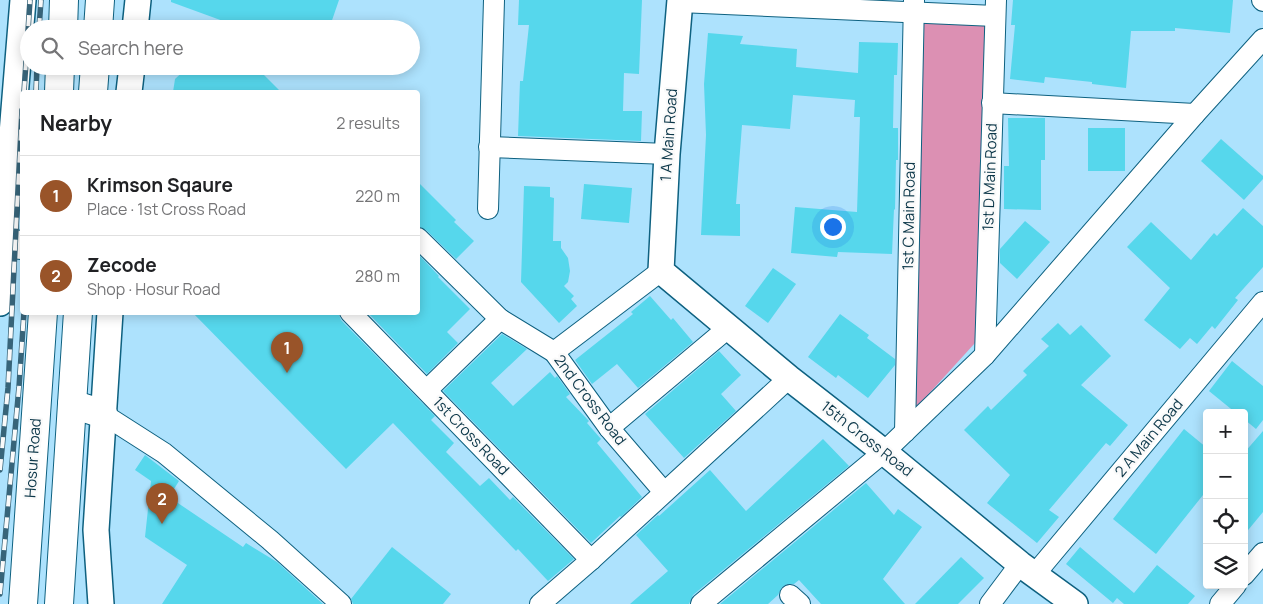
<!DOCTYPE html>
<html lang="en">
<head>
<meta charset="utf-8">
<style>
	:root { --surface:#fff; --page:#f2f2f2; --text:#202124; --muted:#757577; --line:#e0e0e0; --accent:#995429 }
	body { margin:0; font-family:Manrope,sans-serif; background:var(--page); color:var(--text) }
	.controls { position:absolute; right:15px; bottom:15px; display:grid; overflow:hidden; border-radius:5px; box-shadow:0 2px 12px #0003 }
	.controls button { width:45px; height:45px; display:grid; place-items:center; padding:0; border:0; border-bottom:1px solid var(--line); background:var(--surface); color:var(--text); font:25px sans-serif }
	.you { position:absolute; left:832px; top:226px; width:18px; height:18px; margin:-12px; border:4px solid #fff; border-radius:50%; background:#1a73e8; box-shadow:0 0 0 8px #1a73e833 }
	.badge { display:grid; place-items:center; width:32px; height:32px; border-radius:50%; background:var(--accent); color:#fff; font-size:16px; font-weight:700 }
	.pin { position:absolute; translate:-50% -41px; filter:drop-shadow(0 1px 2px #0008) }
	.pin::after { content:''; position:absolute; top:26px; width:18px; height:15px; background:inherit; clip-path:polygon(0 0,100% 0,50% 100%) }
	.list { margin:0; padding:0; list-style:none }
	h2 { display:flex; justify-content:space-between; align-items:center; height:65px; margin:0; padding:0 20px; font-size:21px }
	h2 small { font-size:16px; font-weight:400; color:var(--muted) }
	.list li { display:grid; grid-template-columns:32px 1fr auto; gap:15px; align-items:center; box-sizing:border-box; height:80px; padding:0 20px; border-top:1px solid var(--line) }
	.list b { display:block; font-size:19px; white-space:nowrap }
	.list p { margin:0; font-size:16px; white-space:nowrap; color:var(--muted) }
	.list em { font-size:16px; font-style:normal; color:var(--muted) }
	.icon { flex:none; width:28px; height:28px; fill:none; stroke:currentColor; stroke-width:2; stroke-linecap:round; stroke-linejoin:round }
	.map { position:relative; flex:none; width:1263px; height:604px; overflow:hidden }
	.search { position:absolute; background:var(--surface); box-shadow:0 2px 12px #0003; left:20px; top:20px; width:400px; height:55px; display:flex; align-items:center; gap:12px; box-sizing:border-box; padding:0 18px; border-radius:28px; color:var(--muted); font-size:19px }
	.panel { position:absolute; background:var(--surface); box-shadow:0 2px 12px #0003; left:20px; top:90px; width:400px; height:225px; border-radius:5px }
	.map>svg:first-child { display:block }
</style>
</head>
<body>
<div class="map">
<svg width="1263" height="604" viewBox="0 0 1263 604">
	<rect width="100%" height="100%" fill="#ade2fd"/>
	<!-- green -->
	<path fill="#dc90b3" d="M919,24H986L975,343L915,409Z"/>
	<!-- building -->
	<g fill="#56d7ec">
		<path d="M171,0H339L329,29H245L171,2Z"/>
		<path d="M519,0H642L639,74L624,73L623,111H642L641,141L518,136L520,81H523L529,25H518Z"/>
		<path d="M1013,0H1233L1230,33L1175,28V31H1131L1126,88L1092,84V82L1045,77L1044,83L1010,79L1015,25H1011Z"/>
		<path d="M708,33L743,36L740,44L797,49L796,67L858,73L859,42L898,43L897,75H894L893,128H898V160H896L895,210L894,209L892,254L838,252L837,257L791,253L795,207L857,212L860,117H854L855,100L793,95L790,129L742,125L736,204H740V236L701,235L706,135L704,84Z"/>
		<path d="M189,66H255L281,92H173L175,79Z"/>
		<path d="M1008,118H1045V160H1041V210L1004,209V166H1009Z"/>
		<rect x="1088" y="128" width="37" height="43"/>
		<path d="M1221,139L1263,176V179L1244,200L1201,161Z"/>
		<path d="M418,182L456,220L454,222L474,241L456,259L426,230L418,226Z"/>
		<path d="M584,184L632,188L629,223L581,219Z"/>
		<path d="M524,186L550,187V197L554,198L553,241H561V248L568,258L570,271L568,282L564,286L574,296L571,299L577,306L559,323L521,282Z"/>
		<path d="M1243,208L1263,226V267L1235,298L1238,300L1215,329L1212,326L1197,344L1190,338L1180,349L1144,320L1170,288L1127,247L1151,222L1191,260L1214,233L1217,236Z"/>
		<path d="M1025,221L1050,242L1017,279L1000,263V249Z"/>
		<path d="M418,254L439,276L438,277L470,309L447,332L458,343L427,374L367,312H418Z"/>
		<path d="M773,268L796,284L768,323L745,306Z"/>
		<path d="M650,296L671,320L673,318L693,342L638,388L617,364L592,384L575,360L633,314L631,312Z"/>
		<path d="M192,312H338L341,320L435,416L431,420L454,443L446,452L480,486L489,478L510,500L513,497L574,559L548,581L518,549L516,551L393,423L346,469Z"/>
		<path d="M840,314L869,335L867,338L895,359V365L868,398L838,375L836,378L808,357Z"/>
		<path d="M1058,323L1070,335L1081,325L1111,356L1081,385L1128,425L1110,446L1106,443L1049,510L1059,517L1037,543L987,503L1010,475L964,430L988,406L991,410L1027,375L1023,371L1049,346L1041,339Z"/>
		<path d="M502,334L527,349L491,383L513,406L550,372L555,378L557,376L570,394L566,397L589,421L587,423L601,439L597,443L642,497L621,517L620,516L591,543L443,391Z"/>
		<path d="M719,351L741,375L721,394L736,411L684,458L645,414Z"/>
		<path d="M1232,361L1263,386V420L1256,429L1244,419V413H1236L1209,391Z"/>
		<path d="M1184,429L1207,448V490L1156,554L1113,519Z"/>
		<path d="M1263,431V512L1244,535V453Z"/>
		<path d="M823,439L849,466L693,595L689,604H630L668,571L636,535L658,515L659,516L710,470L746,511Z"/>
		<path d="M145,455L179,481L169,497L243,547L246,543L277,562L323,604H162L187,565L145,537L151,481L135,470Z"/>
		<path d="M866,483L894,515L898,509L922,527L883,579L905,604H821L799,580L794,584H787L782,587L778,595L768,604H720Z"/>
		<path d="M392,547L451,594L443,604H353L351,599Z"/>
		<path d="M1080,547L1134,593L1157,565L1195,596L1188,604H1124L1117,598L1113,603L1066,564Z"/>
		<path d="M961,557L984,578L958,604H915Z"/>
	</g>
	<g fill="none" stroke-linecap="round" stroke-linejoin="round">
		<defs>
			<g id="minor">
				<path d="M1262,0L1263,1"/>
				<path d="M680,2L995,16"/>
				<path d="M992,103L1195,114"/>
				<path d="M489,147L667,154"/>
				<path d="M488,209L494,0"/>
				<path d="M418,238L500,319L554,352L609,428L664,492"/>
				<path d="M350,312L591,560"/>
				<path d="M554,352L661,271"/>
				<path d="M985,355L996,0"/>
				<path d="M427,390L500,319"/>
				<path d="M103,414L164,453L270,540L341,604"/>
				<path d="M609,428L728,328"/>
				<path d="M905,432L914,0"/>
				<path d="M1035,574L1263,302"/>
				<path d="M1244,575L1263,553"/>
				<path d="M790,595L800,604"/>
				<path d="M540,604L591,560L789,378"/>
				<path d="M701,604L884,452L985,355L1195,114L1263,39"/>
				<path d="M990,604L1020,564"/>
				<path d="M1220,604L1236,585"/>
			</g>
			<g id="tertiary">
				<path d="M680,0L667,154L661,271L789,378L884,452L1020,564L1075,604"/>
				<path d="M135,29L138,0"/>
				<path d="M129,92L132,66"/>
				<path d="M0,303L3,244L23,0"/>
				<path d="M101,604L96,530L110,312"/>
			</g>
			<path id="secondary" d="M0,243L22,245"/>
			<g id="trunk">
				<path d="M63,29L64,0"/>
				<path d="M98,29L100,0"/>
				<path d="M59,92L60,66"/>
				<path d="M93,92L95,66"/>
				<path d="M72,404L103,414"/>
				<path d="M23,604L43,312"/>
				<path d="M59,604L78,312"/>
			</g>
		</defs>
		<!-- minor casing -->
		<use href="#minor" stroke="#0e6180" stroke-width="22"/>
		<!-- tertiary casing -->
		<use href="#tertiary" stroke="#0e6180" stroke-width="28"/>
		<!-- secondary casing -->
		<use href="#secondary" stroke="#0e6180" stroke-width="30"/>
		<!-- trunk casing -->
		<use href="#trunk" stroke="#0e6180" stroke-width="30"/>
		<!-- minor -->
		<use href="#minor" stroke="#fff" stroke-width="20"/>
		<!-- tertiary -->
		<use href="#tertiary" stroke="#fff" stroke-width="25"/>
		<!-- secondary -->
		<use href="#secondary" stroke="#fff" stroke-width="28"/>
		<!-- trunk -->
		<use href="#trunk" stroke="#fff" stroke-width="28"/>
		<defs>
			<g id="rail">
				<path d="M39,29L41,0"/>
				<path d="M24,92L30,0"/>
				<path d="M36,92L37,66"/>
				<path d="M0,470L8,388L22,110"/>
				<path d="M0,594L19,387L24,312"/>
			</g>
		</defs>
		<!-- rail casing -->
		<use href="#rail" stroke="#376479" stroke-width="5.5"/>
		<!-- rail -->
		<use href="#rail" stroke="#fafafa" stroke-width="4" stroke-dasharray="11" stroke-linecap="butt"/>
	</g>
	<g text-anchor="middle" stroke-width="4.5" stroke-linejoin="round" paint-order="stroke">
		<!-- street labels -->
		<g font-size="15" fill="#0c3749" stroke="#fafafa">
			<text transform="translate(669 135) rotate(-86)" y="5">1 A Main Road</text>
			<text transform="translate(990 177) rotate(-88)" y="5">1st D Main Road</text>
			<text transform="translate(909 216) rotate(-89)" y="5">1st C Main Road</text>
			<text transform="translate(590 400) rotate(53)" y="5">2nd Cross Road</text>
			<text transform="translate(471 436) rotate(46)" y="5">1st Cross Road</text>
			<text transform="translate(1149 438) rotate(-50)" y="5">2 A Main Road</text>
			<text transform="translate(867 439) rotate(38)" y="5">15th Cross Road</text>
			<text transform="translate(33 458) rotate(-86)" y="5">Hosur Road</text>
		</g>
	</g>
</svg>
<div class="controls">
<button>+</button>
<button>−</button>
<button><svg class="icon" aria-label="locate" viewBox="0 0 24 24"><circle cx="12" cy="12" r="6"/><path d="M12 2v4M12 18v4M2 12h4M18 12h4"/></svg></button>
<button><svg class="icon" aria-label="layers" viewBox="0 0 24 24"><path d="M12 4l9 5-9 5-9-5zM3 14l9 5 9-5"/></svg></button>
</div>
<div class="you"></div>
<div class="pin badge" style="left:287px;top:373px">1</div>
<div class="pin badge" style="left:162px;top:524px">2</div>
<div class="search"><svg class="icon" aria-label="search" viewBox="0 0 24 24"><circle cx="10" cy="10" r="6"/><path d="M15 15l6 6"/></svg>Search here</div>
<section class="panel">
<h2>Nearby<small>2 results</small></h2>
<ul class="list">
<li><span class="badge">1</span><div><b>Krimson Sqaure</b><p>Place · 1st Cross Road</p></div><em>220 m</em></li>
<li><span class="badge">2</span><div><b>Zecode</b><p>Shop · Hosur Road</p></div><em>280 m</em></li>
</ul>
</section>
</div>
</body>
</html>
